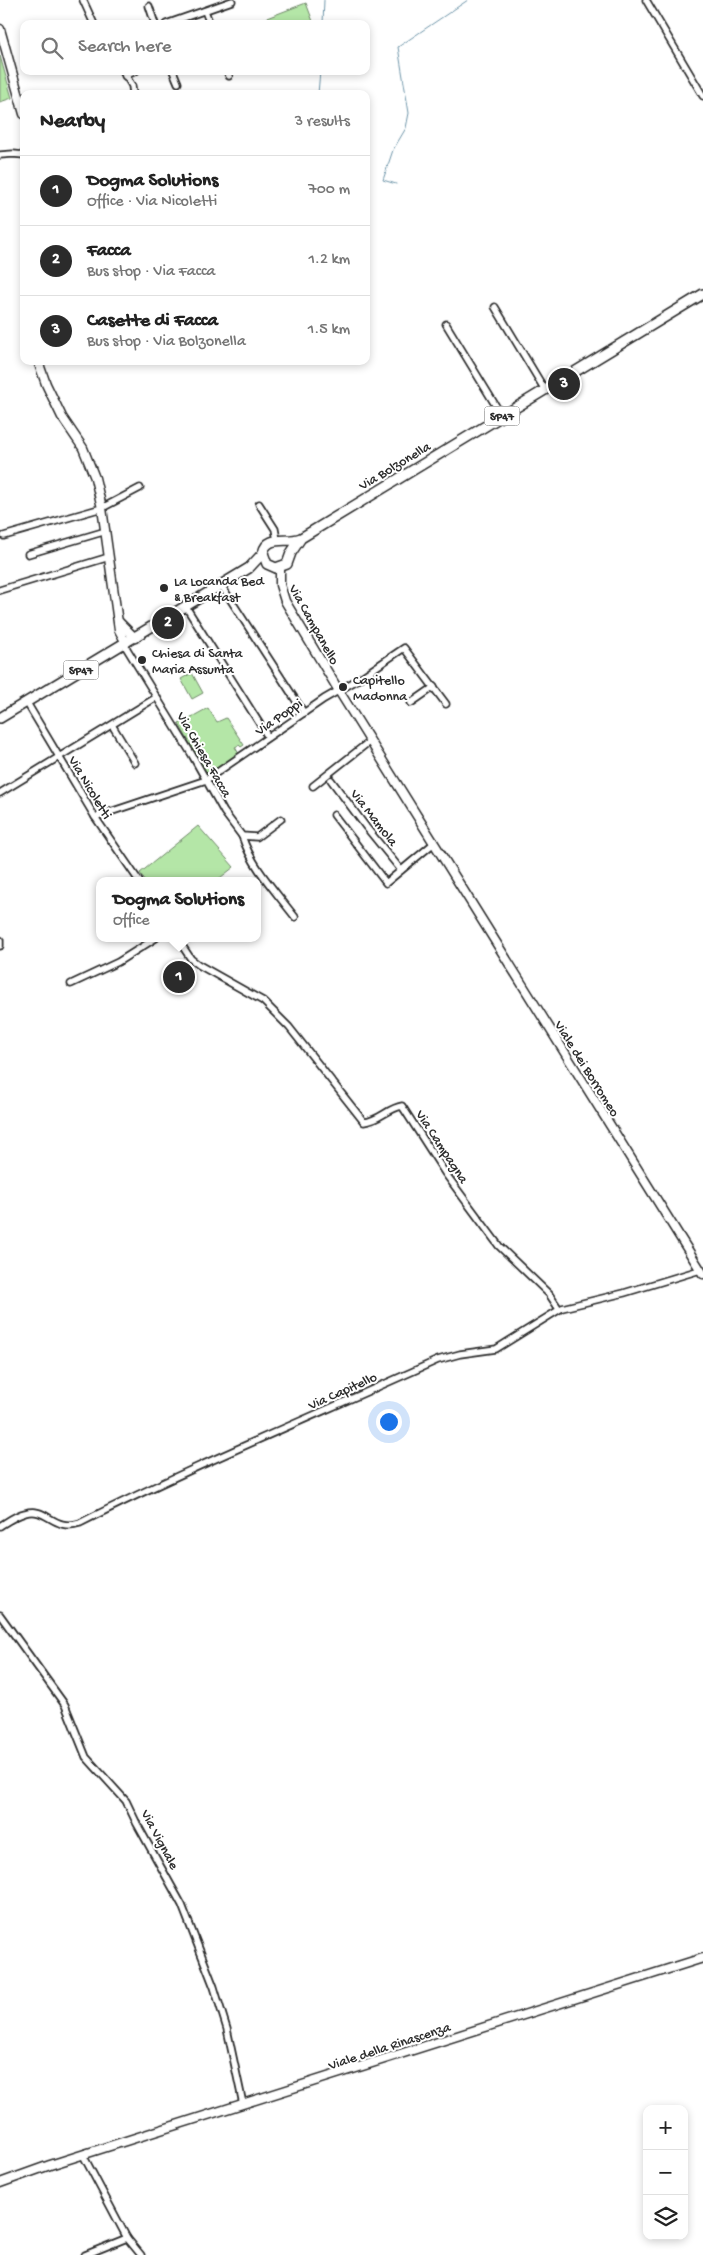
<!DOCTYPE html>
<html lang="en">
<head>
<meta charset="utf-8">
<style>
	:root { --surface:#fff; --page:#f6f6f6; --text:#222; --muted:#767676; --line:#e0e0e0; --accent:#2b2b2b }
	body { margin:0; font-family:"Gochi Hand",sans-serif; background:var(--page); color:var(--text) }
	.controls { position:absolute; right:15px; bottom:15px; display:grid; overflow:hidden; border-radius:10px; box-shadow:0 2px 8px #0003 }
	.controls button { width:45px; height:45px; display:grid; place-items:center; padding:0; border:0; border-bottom:1px solid var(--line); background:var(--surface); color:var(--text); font:25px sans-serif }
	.you { position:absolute; left:388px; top:1421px; width:18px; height:18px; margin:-12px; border:4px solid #fff; border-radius:50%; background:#1a73e8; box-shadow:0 0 0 8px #1a73e833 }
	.badge { display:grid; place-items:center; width:32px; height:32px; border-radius:50%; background:var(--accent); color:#fff; font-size:16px; font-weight:700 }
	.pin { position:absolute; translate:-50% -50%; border:2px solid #fff; box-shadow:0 1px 5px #0006 }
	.popup { position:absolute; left:96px; top:877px; width:165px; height:65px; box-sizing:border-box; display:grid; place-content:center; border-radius:10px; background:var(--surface); filter:drop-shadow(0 1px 4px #0005); font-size:16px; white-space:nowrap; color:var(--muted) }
	.popup b { font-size:19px; color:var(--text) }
	.popup::after { content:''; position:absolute; left:50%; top:100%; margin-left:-10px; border:10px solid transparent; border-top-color:var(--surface) }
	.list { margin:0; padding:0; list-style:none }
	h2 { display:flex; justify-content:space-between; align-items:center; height:65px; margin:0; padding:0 20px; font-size:21px }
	h2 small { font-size:16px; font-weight:400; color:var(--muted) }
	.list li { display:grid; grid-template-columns:32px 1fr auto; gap:15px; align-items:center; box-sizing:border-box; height:70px; padding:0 20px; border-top:1px solid var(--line) }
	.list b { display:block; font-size:19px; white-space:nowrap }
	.list p { margin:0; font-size:16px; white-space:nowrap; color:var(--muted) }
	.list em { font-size:16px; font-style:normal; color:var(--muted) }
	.icon { flex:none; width:28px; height:28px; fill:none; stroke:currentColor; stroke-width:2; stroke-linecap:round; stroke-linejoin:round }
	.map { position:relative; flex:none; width:703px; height:2255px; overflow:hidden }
	.search { position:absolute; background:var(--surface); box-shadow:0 2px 8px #0003; left:20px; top:20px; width:350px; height:55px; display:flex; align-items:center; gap:12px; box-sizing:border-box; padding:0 18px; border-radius:10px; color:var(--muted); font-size:19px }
	.panel { position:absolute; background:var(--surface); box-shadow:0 2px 8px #0003; left:20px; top:90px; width:350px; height:275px; border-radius:10px }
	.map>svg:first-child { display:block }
</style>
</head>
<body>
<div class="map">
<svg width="703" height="2255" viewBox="0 0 703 2255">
	<rect width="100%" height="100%" fill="#fff"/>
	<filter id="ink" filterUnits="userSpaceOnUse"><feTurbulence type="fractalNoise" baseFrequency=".02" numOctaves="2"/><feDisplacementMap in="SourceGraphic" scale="10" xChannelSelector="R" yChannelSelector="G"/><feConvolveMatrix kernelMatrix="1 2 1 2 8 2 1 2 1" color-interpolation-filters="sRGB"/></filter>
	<g filter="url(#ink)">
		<!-- green -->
		<g fill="#b4e6a7" stroke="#708869">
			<path d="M306,3L314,24H251L298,6Z"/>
			<path d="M0,56L12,98L0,102Z"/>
			<path d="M192,673L203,693L192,699L181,679Z"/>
			<path d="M208,708L217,722L226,718L244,745L241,747L239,745L235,747L239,754L209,773H207L179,724Z"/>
			<path d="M198,826L234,867L216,881H145L140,873Z"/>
		</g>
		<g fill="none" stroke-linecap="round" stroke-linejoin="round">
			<!-- stream -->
			<g stroke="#6e95a9" stroke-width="1">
				<path d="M323,24L324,0"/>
				<path d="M318,94L320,71"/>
				<path d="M396,184L383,180L393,150L406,128L409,113L398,47L468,0"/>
			</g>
			<defs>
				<g id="minor">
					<path d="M83,0L94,24"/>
					<path d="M646,0L703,96"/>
					<path d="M149,6L155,24"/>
					<path d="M205,11L210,24"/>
					<path d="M166,24L232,1"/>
					<path d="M123,71L132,86L133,94"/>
					<path d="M173,71L178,83"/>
					<path d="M227,71L229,76"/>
					<path d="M125,76L136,71"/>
					<path d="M0,155L13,154L24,155"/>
					<path d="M495,307L545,390"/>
					<path d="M446,324L502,416"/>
					<path d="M259,504L275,529L277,540"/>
					<path d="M4,536L102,508L140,488"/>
					<path d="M28,554L106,531"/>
					<path d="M221,585L304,713"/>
					<path d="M0,590L109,557"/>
					<path d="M186,607L268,737"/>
					<path d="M124,644L192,755L224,812L242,836L257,837L281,819"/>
					<path d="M27,703L95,817L139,881"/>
					<path d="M411,703L434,687"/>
					<path d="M112,725L135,763"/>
					<path d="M331,780L366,827L401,870"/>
					<path d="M313,786L370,741"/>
					<path d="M0,793L157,697"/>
					<path d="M334,815L386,883L434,843"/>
					<path d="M95,817L206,780L324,699L357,680L404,648L446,704"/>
					<path d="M242,836C252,867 276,892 295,917"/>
					<path d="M177,938L191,959L199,965L263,1001L289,1027L364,1122C379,1121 388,1108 402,1106L445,1173L499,1246L549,1294L559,1309"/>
					<path d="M0,940V946"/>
					<path d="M71,984L118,962L156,938"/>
					<path d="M0,1526C8,1521 16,1515 25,1513C47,1506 53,1532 80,1523C197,1464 319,1414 438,1360L460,1354L496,1349L562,1308L624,1293L700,1270"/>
					<path d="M0,1615L65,1705L86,1757L126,1801L137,1824L182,1905L214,1987L227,2029L243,2104"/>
					<path d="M83,2155L127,2238L141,2255"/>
					<path d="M85,2255L127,2238"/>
				</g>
				<g id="secondary">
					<path d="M0,29L24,114"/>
					<path d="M38,361L46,384L62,417L83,448L95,478L102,508L119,630L126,643"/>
					<path d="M280,568V585L285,601L339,691L703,1274"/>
					<path d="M119,622L135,638"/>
					<path d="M0,2183L50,2165L703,1958"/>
				</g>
				<g id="primary">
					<path d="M301,538L291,553L287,564L276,568L267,564L263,553C267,534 287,544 301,538L703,294"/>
					<path d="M0,718L249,568L263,553"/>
				</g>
			</defs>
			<!-- minor casing -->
			<use href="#minor" stroke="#2b2b2b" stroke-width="9"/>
			<!-- secondary casing -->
			<use href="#secondary" stroke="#2b2b2b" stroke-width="11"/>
			<!-- primary casing -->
			<use href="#primary" stroke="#2b2b2b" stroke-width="12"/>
			<!-- minor -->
			<use href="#minor" stroke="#fff" stroke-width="5.5"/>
			<!-- secondary -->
			<use href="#secondary" stroke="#fff" stroke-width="8"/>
			<!-- primary -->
			<use href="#primary" stroke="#fff" stroke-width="9"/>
		</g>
	</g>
	<!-- markers -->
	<g fill="#2b2b2b" stroke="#fff" stroke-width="2">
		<circle cx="164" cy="588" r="5"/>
		<circle cx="142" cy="660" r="5"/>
		<circle cx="343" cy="687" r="5"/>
	</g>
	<g text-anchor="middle" stroke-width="4" stroke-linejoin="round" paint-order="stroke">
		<!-- shield labels -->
		<g fill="#fff" stroke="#6b6b6b" stroke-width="1">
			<rect x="484.5" y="406.5" width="35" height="19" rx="4"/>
			<rect x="63.5" y="660.5" width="35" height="19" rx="4"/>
		</g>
		<g font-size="12" font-weight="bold" fill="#2b2b2b">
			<text x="502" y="420">SP47</text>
			<text x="81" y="674">SP47</text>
		</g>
		<!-- street labels -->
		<g font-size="14" fill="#2b2b2b" stroke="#fff">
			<text transform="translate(394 465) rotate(-31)" y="5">Via Bolzonella</text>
			<text transform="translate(315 624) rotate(61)" y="5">Via Campanello</text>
			<text transform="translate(278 716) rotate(-35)" y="5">Via Poppi</text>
			<text transform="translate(205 754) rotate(60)" y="5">Via Chiesa Facca</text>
			<text transform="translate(91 787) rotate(59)" y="5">Via Nicoletti</text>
			<text transform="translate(375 817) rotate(52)" y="5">Via Mamola</text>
			<text transform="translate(588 1068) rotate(58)" y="5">Viale dei Borromeo</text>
			<text transform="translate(443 1146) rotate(57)" y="5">Via Campagna</text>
			<text transform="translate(342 1390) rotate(-24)" y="5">Via Capitello</text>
			<text transform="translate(161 1839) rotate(62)" y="5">Via Vignale</text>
			<text transform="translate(389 2045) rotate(-18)" y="5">Viale della Rinascenza</text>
		</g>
		<!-- poi labels -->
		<g font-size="14" fill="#2b2b2b" stroke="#fff" text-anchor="start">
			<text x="174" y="585">La Locanda Bed<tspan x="174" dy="16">&amp; Breakfast</tspan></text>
			<text x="152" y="657">Chiesa di Santa<tspan x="152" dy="16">Maria Assunta</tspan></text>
			<text x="353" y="684">Capitello<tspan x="353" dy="16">Madonna</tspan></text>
		</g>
	</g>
</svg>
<div class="controls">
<button>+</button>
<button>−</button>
<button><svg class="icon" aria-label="layers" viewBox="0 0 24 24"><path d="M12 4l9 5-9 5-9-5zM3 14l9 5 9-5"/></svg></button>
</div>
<div class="you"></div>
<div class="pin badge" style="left:179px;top:977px">1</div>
<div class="popup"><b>Dogma Solutions</b>Office</div>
<div class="pin badge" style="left:168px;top:623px">2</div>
<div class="pin badge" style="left:564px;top:384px">3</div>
<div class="search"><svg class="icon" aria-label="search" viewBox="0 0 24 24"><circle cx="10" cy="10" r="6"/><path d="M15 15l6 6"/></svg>Search here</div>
<section class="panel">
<h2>Nearby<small>3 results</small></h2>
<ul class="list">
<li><span class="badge">1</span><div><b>Dogma Solutions</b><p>Office · Via Nicoletti</p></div><em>700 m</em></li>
<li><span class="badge">2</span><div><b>Facca</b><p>Bus stop · Via Facca</p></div><em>1.2 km</em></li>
<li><span class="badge">3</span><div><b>Casette di Facca</b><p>Bus stop · Via Bolzonella</p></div><em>1.5 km</em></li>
</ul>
</section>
</div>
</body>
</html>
